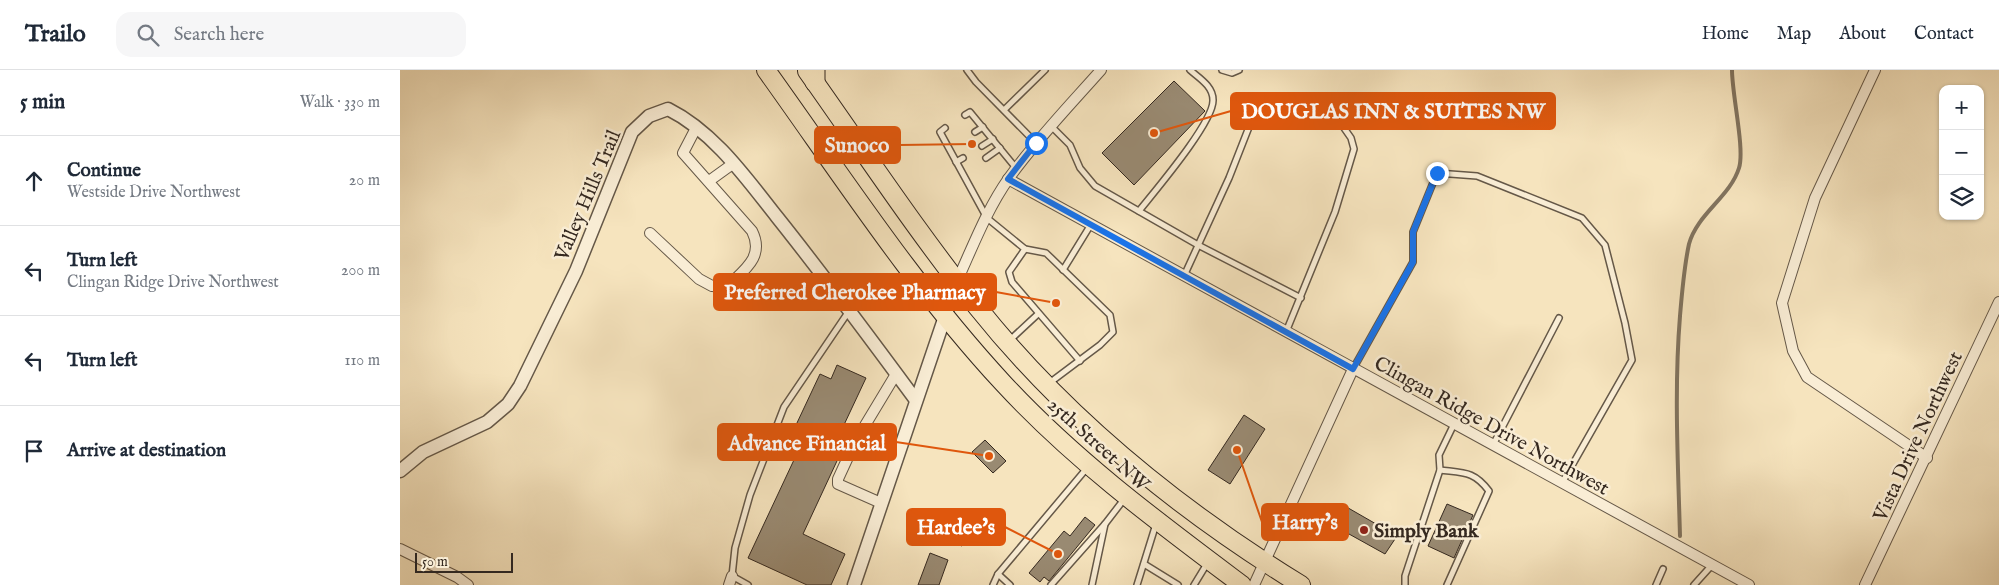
<!DOCTYPE html>
<html lang="en">
<head>
<meta charset="utf-8">
<style>
	:root { --surface:#fff; --page:#f6f6f7; --text:#1f2937; --muted:#747a83; --line:#e0e1e3 }
	body { margin:0; font-family:"IM FELL English",serif; background:var(--page); color:var(--text) }
	.controls { position:absolute; right:15px; top:15px; display:grid; overflow:hidden; border-radius:10px; box-shadow:0 1px 4px #0004 }
	.controls button { width:45px; height:45px; display:grid; place-items:center; padding:0; border:0; border-bottom:1px solid var(--line); background:var(--surface); color:var(--text); font:25px sans-serif }
	.scale { position:absolute; left:15px; bottom:12px; width:98px; box-sizing:border-box; padding-left:5px; border:2px solid #352920; border-top:0; font-size:14px; line-height:18px; white-space:nowrap; color:#352920; -webkit-text-stroke:4px #f9edd5; paint-order:stroke }
	.stop { position:absolute; width:15px; height:15px; margin:-11px; border:4px solid #1a73e8; border-radius:50%; background:#fff }
	.stop.end { background:#1a73e8; border-color:#fff; box-shadow:0 1px 5px #0008 }
	.list { margin:0; padding:0; list-style:none }
	h2 { display:flex; justify-content:space-between; align-items:center; height:65px; margin:0; padding:0 20px; font-size:21px }
	h2 small { font-size:16px; font-weight:400; color:var(--muted) }
	.list li { display:grid; grid-template-columns:32px 1fr auto; gap:15px; align-items:center; box-sizing:border-box; height:90px; padding:0 20px; border-top:1px solid var(--line) }
	.list b { display:block; font-size:19px; white-space:nowrap }
	.list p { margin:0; font-size:16px; white-space:nowrap; color:var(--muted) }
	.list em { font-size:16px; font-style:normal; color:var(--muted) }
	.icon { flex:none; width:28px; height:28px; fill:none; stroke:currentColor; stroke-width:2; stroke-linecap:round; stroke-linejoin:round }
	.map { position:relative; flex:none; width:1599px; height:515px; overflow:hidden }
	header { display:flex; align-items:center; gap:30px; box-sizing:border-box; height:70px; padding:0 25px; background:var(--surface); border-bottom:1px solid var(--line) }
	header strong { font-size:24px }
	nav { display:flex; gap:28px; margin-inline-start:auto; font-size:18px }
	.search { width:350px; height:45px; background:var(--page); display:flex; align-items:center; gap:12px; box-sizing:border-box; padding:0 18px; border-radius:15px; color:var(--muted); font-size:19px }
	main { display:flex }
	aside { flex:1; background:var(--surface) }
	.map>svg:first-child { display:block }
</style>
</head>
<body>
<header>
<strong>Trailo</strong>
<div class="search"><svg class="icon" aria-label="search" viewBox="0 0 24 24"><circle cx="10" cy="10" r="6"/><path d="M15 15l6 6"/></svg>Search here</div>
<nav><a>Home</a><a>Map</a><a>About</a><a>Contact</a></nav>
</header>
<main>
<aside>
<h2>5 min<small>Walk · 330 m</small></h2>
<ul class="list">
<li><svg class="icon" aria-label="ahead" viewBox="0 0 24 24"><path d="M12 20V5M6 11l6-6 6 6"/></svg><div><b>Continue</b><p>Westside Drive Northwest</p></div><em>20 m</em></li>
<li><svg class="icon" aria-label="left" viewBox="0 0 24 24"><path d="M17 20v-9H6M10 6l-5 5 5 5"/></svg><div><b>Turn left</b><p>Clingan Ridge Drive Northwest</p></div><em>200 m</em></li>
<li><svg class="icon" aria-label="left" viewBox="0 0 24 24"><path d="M17 20v-9H6M10 6l-5 5 5 5"/></svg><div><b>Turn left</b></div><em>110 m</em></li>
<li><svg class="icon" aria-label="arrive" viewBox="0 0 24 24"><path d="M6 21V4h12l-3 4 3 4H6"/></svg><div><b>Arrive at destination</b></div></li>
</ul>
</aside>
<div class="map">
<svg width="1599" height="515" viewBox="0 0 1599 515">
	<rect width="100%" height="100%" fill="#f6e4be"/>
	<filter id="stains"><feTurbulence type="fractalNoise" baseFrequency=".004" numOctaves="4"/><feColorMatrix values="0 0 0 0 .2 0 0 0 0 .09 0 0 0 0 .02 0 0 0 .5 -.17"/></filter>
	<radialGradient id="worn" r=".72"><stop offset=".6" stop-color="#630" stop-opacity="0"/><stop offset="1" stop-color="#630" stop-opacity=".3"/></radialGradient>
	<g fill="none" stroke-linecap="round" stroke-linejoin="round">
		<!-- stream -->
		<path stroke="#81735e" stroke-width="4" d="M1280,466C1278,393 1274,319 1280,246C1282,222 1284,197 1289,174C1297,144 1330,127 1339,98C1345,79 1332,25 1332,0"/>
	</g>
	<!-- building -->
	<g fill="#998a72" stroke="#352920">
		<path d="M774,11L805,41L734,115L702,83Z"/>
		<path d="M437,295L466,308L435,374L443,378L403,464L445,484L431,515H407L348,488L408,360L396,355L420,304L431,309Z"/>
		<path d="M844,345L865,359L830,414L808,400Z"/>
		<path d="M585,370L606,391L593,403L572,382Z"/>
		<path d="M1047,434L1073,445L1054,488L1028,476Z"/>
		<path d="M943,435L997,466L985,484L931,454Z"/>
		<path d="M528,445L568,463L562,476L522,458Z"/>
		<path d="M685,447L695,455L649,511L644,507L640,512L629,503L664,461L670,466Z"/>
		<path d="M530,483L548,490L539,515H518Z"/>
	</g>
	<g fill="none" stroke-linecap="round" stroke-linejoin="round">
		<defs>
			<g id="service">
				<path d="M567,0L576,12L636,73"/>
				<path d="M822,0L832,3L839,0"/>
				<path d="M604,40L645,0"/>
				<path d="M565,45L570,42L616,98"/>
				<path d="M651,56L670,75L680,98L695,116L798,175L901,228"/>
				<path d="M545,58L540,62L587,148L625,179L646,183L710,245L713,262L700,275L648,314"/>
				<path d="M575,62L583,57"/>
				<path d="M582,76L593,69"/>
				<path d="M586,88L600,78"/>
				<path d="M556,92L563,88"/>
				<path d="M739,141C754,122 814,52 813,30C813,16 799,8 790,0"/>
				<path d="M625,179L609,202L612,212L680,291"/>
				<path d="M663,200L690,156"/>
				<path d="M784,206L829,108L849,57L860,36L928,35L951,68L954,79L935,142L886,262"/>
				<path d="M610,270L638,244"/>
				<path d="M953,299L1013,192V162L1037,103L1077,106L1182,148L1205,175L1225,253L1232,290L1162,413"/>
				<path d="M1093,375L1159,248"/>
				<path d="M1040,400C1064,403 1074,401 1089,421L1047,515"/>
				<path d="M744,494L778,515"/>
				<path d="M598,504L610,515"/>
				<path d="M348,515L332,506L335,478L350,425L384,337L449,241"/>
				<path d="M593,515L598,504L687,398"/>
				<path d="M651,515L705,454"/>
				<path d="M692,515L705,454L725,428"/>
				<path d="M737,515L756,454"/>
				<path d="M794,515L808,492"/>
				<path d="M1005,515V506L1040,400L1039,385L1054,354"/>
				<path d="M1256,515L1263,499"/>
				<path d="M1294,515L1312,495"/>
			</g>
			<g id="minor">
				<path d="M1475,0L1415,128L1382,233L1393,281L1407,307L1527,388"/>
				<path d="M608,109L1349,515"/>
				<path d="M309,111L334,93"/>
				<path d="M250,163L299,209L312,216L327,217C344,200 365,187 352,161L283,83L296,58"/>
				<path d="M557,211C573,176 587,139 609,108C637,69 670,35 701,0"/>
				<path d="M481,433L438,414V409L455,372L496,304"/>
				<path d="M0,479L57,507L68,515"/>
				<path d="M329,515L332,506"/>
				<path d="M854,515L953,299"/>
				<path d="M1465,515L1599,232"/>
			</g>
			<g id="tertiary">
				<path d="M0,401L23,382L87,352L108,334L120,316L176,201L232,62L249,46L268,39C314,62 346,108 377,147C425,207 470,268 515,329"/>
				<path d="M454,515L557,211"/>
			</g>
			<g id="trunk">
				<path d="M366,0C442,106 514,217 603,313C674,390 758,452 842,515"/>
				<path d="M407,1C463,80 517,162 578,238C666,348 781,441 901,515"/>
			</g>
			<path id="motorway" d="M415,0V12"/>
		</defs>
		<!-- service casing -->
		<use href="#service" stroke="#655848" stroke-width="8"/>
		<!-- minor casing -->
		<use href="#minor" stroke="#655848" stroke-width="12"/>
		<!-- tertiary casing -->
		<use href="#tertiary" stroke="#655848" stroke-width="15"/>
		<!-- trunk casing -->
		<use href="#trunk" stroke="#352920" stroke-width="20"/>
		<!-- motorway casing -->
		<use href="#motorway" stroke="#352920" stroke-width="21"/>
		<!-- service -->
		<use href="#service" stroke="#f9edd5" stroke-width="5"/>
		<!-- minor -->
		<use href="#minor" stroke="#f9edd5" stroke-width="10"/>
		<!-- tertiary -->
		<use href="#tertiary" stroke="#f9edd5" stroke-width="12"/>
		<!-- trunk -->
		<use href="#trunk" stroke="#f6e4be" stroke-width="18"/>
		<!-- motorway -->
		<use href="#motorway" stroke="#f6e4be" stroke-width="19"/>
	</g>
	<g fill="none" stroke-linecap="round" stroke-linejoin="round">
		<!-- route -->
		<path stroke="#1a73e8" stroke-width="6" d="M636,73L608,109L953,299L1013,192V162L1037,103"/>
	</g>
	<!-- markers -->
	<circle fill="#8f2418" stroke="#f9edd5" stroke-width="2" cx="964" cy="460" r="5"/>
	<g text-anchor="middle" stroke-width="5" stroke-linejoin="round" paint-order="stroke">
		<!-- street labels -->
		<g font-size="20" fill="#352920" stroke="#f9edd5">
			<text transform="translate(187 125) rotate(-67)" y="7">Valley Hills Trail</text>
			<text transform="translate(1092 355) rotate(29)" y="7">Clingan Ridge Drive Northwest</text>
			<text transform="translate(1517 366) rotate(-65)" y="7">Vista Drive Northwest</text>
			<text transform="translate(699 374) rotate(42)" y="7">25th Street NW</text>
		</g>
		<!-- poi labels -->
		<g font-size="20" font-weight="bold" fill="#352920" stroke="#f9edd5" text-anchor="start">
			<text x="974" y="467">Simply Bank</text>
		</g>
	</g>
	<!-- callouts -->
	<path fill="none" stroke="#df570d" stroke-width="2" d="M754 63L831 41M572 74L500 75M656 233L596 222M589 386L496 372M837 380L862 452M658 484L605 457"/>
	<g fill="#df570d" stroke="#f9edd5" stroke-width="2">
		<circle cx="754" cy="63" r="5"/>
		<circle cx="572" cy="74" r="5"/>
		<circle cx="656" cy="233" r="5"/>
		<circle cx="589" cy="386" r="5"/>
		<circle cx="837" cy="380" r="5"/>
		<circle cx="658" cy="484" r="5"/>
	</g>
	<g fill="#df570d" stroke="#df570d" stroke-width="2">
		<rect x="831" y="23" width="324" height="36" rx="5"/>
		<rect x="415" y="57" width="85" height="36" rx="5"/>
		<rect x="314" y="204" width="282" height="36" rx="5"/>
		<rect x="318" y="354" width="178" height="36" rx="5"/>
		<rect x="862" y="434" width="86" height="36" rx="5"/>
		<rect x="507" y="439" width="98" height="36" rx="5"/>
	</g>
	<g font-size="21" text-anchor="middle" font-weight="bold" fill="#fff">
		<text x="993" y="48">DOUGLAS INN &amp; SUITES NW</text>
		<text x="457" y="82">Sunoco</text>
		<text x="455" y="229">Preferred Cherokee Pharmacy</text>
		<text x="407" y="380">Advance Financial</text>
		<text x="905" y="459">Harry's</text>
		<text x="556" y="464">Hardee's</text>
	</g>
	<rect width="100%" height="100%" filter="url(#stains)"/>
	<rect width="100%" height="100%" fill="url(#worn)"/>
</svg>
<div class="controls">
<button>+</button>
<button>−</button>
<button><svg class="icon" aria-label="layers" viewBox="0 0 24 24"><path d="M12 4l9 5-9 5-9-5zM3 14l9 5 9-5"/></svg></button>
</div>
<div class="scale">50 m</div>
<div class="stop" style="left:636px;top:73px"></div>
<div class="stop end" style="left:1037px;top:103px"></div>
</div>
</main>
</body>
</html>
